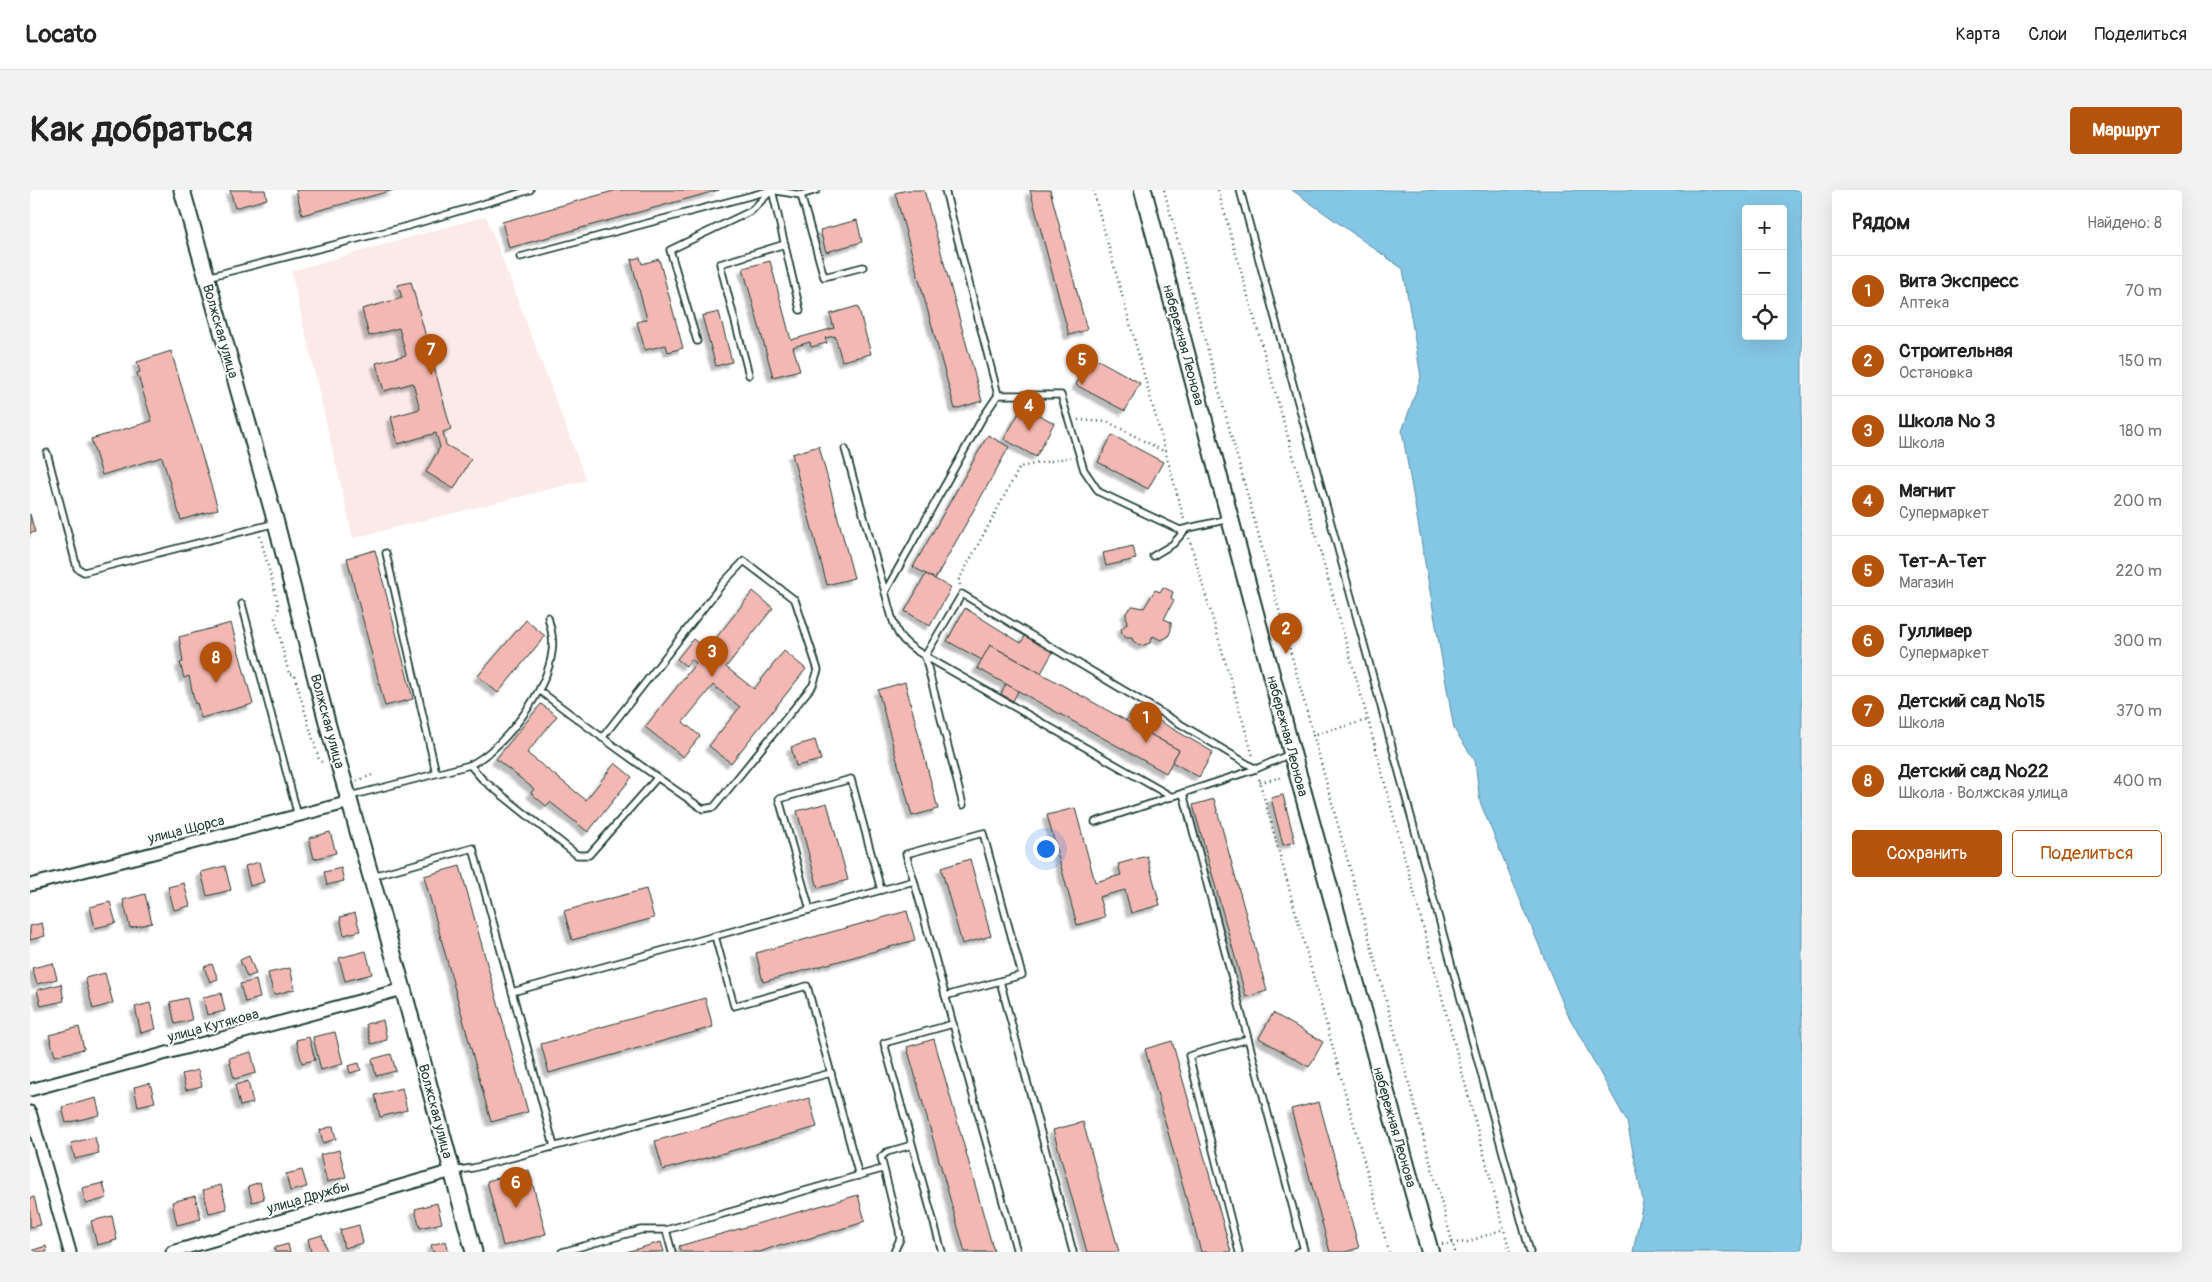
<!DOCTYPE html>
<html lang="ru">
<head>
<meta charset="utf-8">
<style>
	:root { --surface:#fff; --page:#f2f2f2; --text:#222; --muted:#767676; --line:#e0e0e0; --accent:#b45309 }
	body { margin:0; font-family:Pangolin,sans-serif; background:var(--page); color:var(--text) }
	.controls { position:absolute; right:15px; top:15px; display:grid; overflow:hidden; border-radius:5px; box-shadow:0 5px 20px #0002 }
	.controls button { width:45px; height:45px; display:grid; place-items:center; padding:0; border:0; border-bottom:1px solid var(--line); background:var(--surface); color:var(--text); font:25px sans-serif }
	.you { position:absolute; left:1015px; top:658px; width:18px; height:18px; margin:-12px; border:4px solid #fff; border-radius:50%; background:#1a73e8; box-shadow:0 0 0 8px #1a73e833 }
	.badge { display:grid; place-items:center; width:32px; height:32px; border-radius:50%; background:var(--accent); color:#fff; font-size:16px; font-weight:700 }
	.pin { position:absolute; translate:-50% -41px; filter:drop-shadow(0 1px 2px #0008) }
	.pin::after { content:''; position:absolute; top:26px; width:18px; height:15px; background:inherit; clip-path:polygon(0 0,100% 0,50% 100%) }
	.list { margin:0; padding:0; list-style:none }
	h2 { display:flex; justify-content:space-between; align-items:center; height:65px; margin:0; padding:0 20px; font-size:21px }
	h2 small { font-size:16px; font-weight:400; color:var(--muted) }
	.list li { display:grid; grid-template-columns:32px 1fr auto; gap:15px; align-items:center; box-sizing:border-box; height:70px; padding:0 20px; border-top:1px solid var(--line) }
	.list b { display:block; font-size:19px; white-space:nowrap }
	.list p { margin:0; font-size:16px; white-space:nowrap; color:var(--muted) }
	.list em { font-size:16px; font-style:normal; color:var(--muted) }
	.actions { display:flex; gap:10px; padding:15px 20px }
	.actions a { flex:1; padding:11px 0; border:1px solid var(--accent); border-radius:5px; text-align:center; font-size:18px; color:var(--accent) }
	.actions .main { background:var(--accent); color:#fff }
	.icon { flex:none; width:28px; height:28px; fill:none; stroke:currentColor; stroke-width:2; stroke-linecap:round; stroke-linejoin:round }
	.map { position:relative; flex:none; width:1772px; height:1062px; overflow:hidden; border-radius:5px }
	header { display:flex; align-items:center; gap:30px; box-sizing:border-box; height:70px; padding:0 25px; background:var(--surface); border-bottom:1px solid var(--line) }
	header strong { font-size:24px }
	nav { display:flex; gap:28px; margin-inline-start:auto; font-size:18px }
	.intro { display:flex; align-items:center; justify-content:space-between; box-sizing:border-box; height:120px; padding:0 30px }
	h1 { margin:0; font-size:35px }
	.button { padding:12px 22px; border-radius:5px; background:var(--accent); color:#fff; font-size:18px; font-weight:700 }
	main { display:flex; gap:30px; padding:0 30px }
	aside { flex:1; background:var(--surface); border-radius:5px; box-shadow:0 5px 20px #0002 }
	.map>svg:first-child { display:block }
</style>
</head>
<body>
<header>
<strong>Locato</strong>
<nav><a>Карта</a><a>Слои</a><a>Поделиться</a></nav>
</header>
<div class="intro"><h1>Как добраться</h1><a class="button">Маршрут</a></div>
<main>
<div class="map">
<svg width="1772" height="1062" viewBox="0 0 1772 1062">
	<defs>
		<filter id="shadow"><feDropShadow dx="-4.5" dy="4.5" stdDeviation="1" flood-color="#0004"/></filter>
	</defs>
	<rect width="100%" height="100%" fill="#fff"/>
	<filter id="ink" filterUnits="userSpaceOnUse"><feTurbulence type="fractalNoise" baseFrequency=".02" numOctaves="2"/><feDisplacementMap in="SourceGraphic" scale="10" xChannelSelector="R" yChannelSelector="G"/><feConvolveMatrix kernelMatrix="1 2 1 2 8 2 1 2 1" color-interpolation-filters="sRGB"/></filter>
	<g filter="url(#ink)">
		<!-- built -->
		<path fill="#fbeae8" d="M456,26L556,290L323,348L261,81Z"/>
		<!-- water -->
		<path fill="#84c6e5" stroke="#5c8f9e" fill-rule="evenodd" d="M1262,0H1772V1062H1603L1613,1011L1597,932L1536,821L1450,612L1445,571L1424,539L1372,241L1391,187L1373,79ZM1716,19H1753V146H1716Z"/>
		<!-- building -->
		<g fill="#f3b8b3" stroke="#1f3d34" filter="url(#shadow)">
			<path d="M200,0H235L237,9L205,18Z"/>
			<path d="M266,0H364L272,25Z"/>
			<path d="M587,0H689L479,58L472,32Z"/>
			<path d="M877,0H894L952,211L925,219L865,3Z"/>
			<path d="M1000,0H1020L1057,140L1039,145Z"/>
			<path d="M827,30L832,52L796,62L790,40Z"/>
			<path d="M610,67L612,74L629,69L653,158L638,162L636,155L615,160L607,132L617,129L601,70Z"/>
			<path d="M740,71L761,150L804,138L800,124L828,116L841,164L812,171L805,146L795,148L797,153L781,157L780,152L763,157L770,180L743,187L713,78Z"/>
			<path d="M381,92L421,239L413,242L416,255L441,269L424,299L396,282L410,257L406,243L368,254L361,227L390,219L383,193L354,201L346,173L376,165L369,138L339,146L332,119L372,108L368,95Z"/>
			<path d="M689,122L702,172L686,176L672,126Z"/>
			<path d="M141,161L188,319L151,330L132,267L72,285L61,249L122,231L107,183L110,182L107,172Z"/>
			<path d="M1061,166L1110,193L1095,221L1046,195Z"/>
			<path d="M993,216L1024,233L1006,267L974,249Z"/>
			<path d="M958,245L979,257L905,389L883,377Z"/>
			<path d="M1082,245L1133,272L1118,299L1068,272Z"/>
			<path d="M789,256L824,388L797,395L762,264Z"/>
			<path d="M0,324L5,342L0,343Z"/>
			<path d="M1103,356L1106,369L1076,376L1073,363Z"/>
			<path d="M345,360L383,509L355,516L317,368Z"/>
			<path d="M896,384L921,398L900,436L875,421Z"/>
			<path d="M1133,397L1143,402L1141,408L1144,410L1134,429L1141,432V440L1138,447L1131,450L1123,446L1120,453L1111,456L1103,451L1102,448H1096L1092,443L1091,439L1097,434L1096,423L1099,419L1103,416L1114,418L1125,400L1130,402Z"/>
			<path d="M723,401L743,418L696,477L724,499L754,461L776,479L701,573L679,556L710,517L683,495L653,532L670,546L653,567L615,537L666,473L661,469L656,476L647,469L663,449L672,456L666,463L671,467Z"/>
			<path d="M935,418L991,453L996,444L1024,460L1011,483L960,455L952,470L917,451Z"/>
			<path d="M496,430L515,446L468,503L448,486Z"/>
			<path d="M201,433L223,514L171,528L167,513L165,514L159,486L154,488L150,473L153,472L149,447Z"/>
			<path d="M960,455L1149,560L1136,583L947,478Z"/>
			<path d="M875,492L908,619L882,626L848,500Z"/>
			<path d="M976,494L988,501L983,511L971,504Z"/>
			<path d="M511,514L527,526L497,563L556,610L585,573L602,587L558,642L520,612L516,616L501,603L504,599L466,569Z"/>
			<path d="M1105,517L1183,562L1169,587L1142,572L1149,560L1096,531Z"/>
			<path d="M785,550L791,570L766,576L761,557Z"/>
			<path d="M1253,605L1265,652L1253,655L1241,608Z"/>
			<path d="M1184,609L1237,801L1216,807L1163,615Z"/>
			<path d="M797,613L818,690L788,698L767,621Z"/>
			<path d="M1045,618L1065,692L1091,685L1088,674L1117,666L1130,715L1101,723L1095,700L1069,707L1075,727L1047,735L1017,625Z"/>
			<path d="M300,642L306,663L284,669L279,648Z"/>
			<path d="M940,669L961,746L932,754L911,678Z"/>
			<path d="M229,672L234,692L220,696L215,676Z"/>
			<path d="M195,676L201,700L177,706L171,682Z"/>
			<path d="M430,676L498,922L461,932L394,686Z"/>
			<path d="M311,678L314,691L297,695L294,682Z"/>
			<path d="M154,693L160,716L144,720L138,697Z"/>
			<path d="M616,699L624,728L542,750L534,721Z"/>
			<path d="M115,704L122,733L100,738L93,710Z"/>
			<path d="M80,712L86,733L65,738L60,717Z"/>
			<path d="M877,721L885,750L733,792L726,763Z"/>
			<path d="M325,723L330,741L314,745L310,727Z"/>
			<path d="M12,733L15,746L0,750V736Z"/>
			<path d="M336,761L342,784L315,791L309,768Z"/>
			<path d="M219,766L226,784L217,787L210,770Z"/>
			<path d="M23,773L27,789L7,794L2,778Z"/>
			<path d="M182,774L188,789L180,792L174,777Z"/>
			<path d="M260,778L265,799L244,805L238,783Z"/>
			<path d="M75,783L83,813L63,819L55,788Z"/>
			<path d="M226,790L230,808L215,812L210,794Z"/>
			<path d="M31,794L34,811L11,816L7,800Z"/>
			<path d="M191,803L195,821L177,825L173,807Z"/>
			<path d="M157,808L162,830L145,834L140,812Z"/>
			<path d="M675,808L683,837L519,883L511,854Z"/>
			<path d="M120,813L126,839L111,843L105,817Z"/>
			<path d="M1243,823L1293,852L1279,877L1229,848Z"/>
			<path d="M353,830L357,850L341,854L336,834Z"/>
			<path d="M49,837L54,859L25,866L19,845Z"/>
			<path d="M305,842L313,874L291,880L283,847Z"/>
			<path d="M279,847L285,870L272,873L266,850Z"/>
			<path d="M904,849L964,1062H935L877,857Z"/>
			<path d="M1142,851L1201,1062H1171L1115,859Z"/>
			<path d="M221,862L226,883L204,889L199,868Z"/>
			<path d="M361,864L366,881L346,886L342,869Z"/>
			<path d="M329,873L331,880L320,883L318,876Z"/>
			<path d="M168,880L172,896L156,900L152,884Z"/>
			<path d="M218,891L223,913L210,916L205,895Z"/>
			<path d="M120,893L125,912L108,916L104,897Z"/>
			<path d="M372,898L377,920L350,927L345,905Z"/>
			<path d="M66,908L70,925L36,933L32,917Z"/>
			<path d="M779,908L787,937L633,980L625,951Z"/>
			<path d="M1289,912L1329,1058L1315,1062H1300L1261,919Z"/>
			<path d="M1053,932L1089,1062H1057L1023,940Z"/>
			<path d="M303,936L306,949L293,953L290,940Z"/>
			<path d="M65,947L69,963L45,969L41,953Z"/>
			<path d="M309,960L316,987L297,992L290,965Z"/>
			<path d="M272,980L277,997L260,1001L256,984Z"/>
			<path d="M499,980L516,1044L473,1056L457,991Z"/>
			<path d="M230,992L234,1009L222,1012L218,996Z"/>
			<path d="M73,993L77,1008L56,1014L52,998Z"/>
			<path d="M191,995L197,1019L179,1023L173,1000Z"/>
			<path d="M828,1005L835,1031L828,1034L753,1056L752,1054L730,1062H651L649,1056Z"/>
			<path d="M165,1006L171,1029L147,1035L142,1012Z"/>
			<path d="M4,1007L11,1035L0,1037V1008Z"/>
			<path d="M407,1013L412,1033L390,1038L385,1019Z"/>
			<path d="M82,1026L87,1050L67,1055L61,1031Z"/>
			<path d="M329,1035L333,1053L314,1058L310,1040Z"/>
			<path d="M292,1045L297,1062H281L278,1049Z"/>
			<path d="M416,1051L419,1062H403L401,1055Z"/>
			<path d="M631,1052L634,1062H596Z"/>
			<path d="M258,1054L260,1062H245L244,1058Z"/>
			<path d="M16,1056L17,1062H0V1061Z"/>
		</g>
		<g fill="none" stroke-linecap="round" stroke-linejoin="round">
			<defs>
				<g id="service">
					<path d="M741,0L771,5L787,0"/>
					<path d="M742,0L770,120"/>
					<path d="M915,0L968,205H1031L1054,280L1069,302L1150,340L1199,329"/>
					<path d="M1210,0L1500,1062"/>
					<path d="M771,5L794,87L833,77"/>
					<path d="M490,67L742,0"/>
					<path d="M177,87L378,36L500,0"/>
					<path d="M667,151L640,60L721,21L740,2"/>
					<path d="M719,185L690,74L755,54"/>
					<path d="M815,259L855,402L953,227L968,205"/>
					<path d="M17,263L47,378L54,382L246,333"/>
					<path d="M356,363L406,583"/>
					<path d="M1123,366L1143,354L1156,339"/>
					<path d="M855,402C865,437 862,447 895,466L933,615"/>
					<path d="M212,414L268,626"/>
					<path d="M510,501C564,542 617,581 673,619L684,617L783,495L788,480L765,410L714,371L693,393L572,548"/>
					<path d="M440,575L453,590L547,665H559L627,588"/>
					<path d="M1153,603L1274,1060L1267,1062"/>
					<path d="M320,606L440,575C475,557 517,501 522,462C524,450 521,439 518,427"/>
					<path d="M1142,607L895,466L932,404L1226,579L1260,564"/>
					<path d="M1065,632L1226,579"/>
					<path d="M343,686L443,658L524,956"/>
					<path d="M884,691L876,664L953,643L992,785L915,806"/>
					<path d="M780,720L749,609L821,589L851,700"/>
					<path d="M970,791L1043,1062"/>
					<path d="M482,802L685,746"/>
					<path d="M422,981L443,978L801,883"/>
					<path d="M829,986L777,796L704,816L685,746L884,691L923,834"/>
					<path d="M636,1040L642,1062"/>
					<path d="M532,1062L611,1040H636L852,979"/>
					<path d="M864,1062L870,1049L869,1040L851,967L857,962L882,955"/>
					<path d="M912,1062L854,853L923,834L987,1062"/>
					<path d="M1209,1062L1159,866L1218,849"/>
				</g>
				<g id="minor">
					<path d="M0,695L320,612"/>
					<path d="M0,900L373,799"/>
					<path d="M0,922L40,1062"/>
					<path d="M142,1062L422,981"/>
				</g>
				<path id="tertiary" d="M152,0L246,333L298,536L373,799L444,1062"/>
				<path id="secondary" d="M1113,0L1262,563L1400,1062"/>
			</defs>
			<!-- service casing -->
			<use href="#service" stroke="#1f3d34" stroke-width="9"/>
			<!-- minor casing -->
			<use href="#minor" stroke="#1f3d34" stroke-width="15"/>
			<!-- tertiary casing -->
			<use href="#tertiary" stroke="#1f3d34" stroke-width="19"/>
			<!-- secondary casing -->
			<use href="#secondary" stroke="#1f3d34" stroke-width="20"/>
			<!-- path -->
			<g stroke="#1f3d34" stroke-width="2.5" stroke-dasharray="1 4" stroke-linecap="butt">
				<path d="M1063,0L1154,329"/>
				<path d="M1134,0L1425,1062"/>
				<path d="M1188,0L1338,530L1480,1062"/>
				<path d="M1048,230L1078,232L1135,262"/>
				<path d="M230,346L249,417L245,428L259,484H264L289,570L293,573"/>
				<path d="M1159,348L1223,566"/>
				<path d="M930,395L929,390L990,277L1041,267"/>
				<path d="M1282,545L1338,530"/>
				<path d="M1229,589L1359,1062"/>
				<path d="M327,591L342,585"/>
				<path d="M1230,592L1253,587"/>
				<path d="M1412,1054L1437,1052L1474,1039"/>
			</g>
			<!-- service -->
			<use href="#service" stroke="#fff" stroke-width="5.5"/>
			<!-- minor -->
			<use href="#minor" stroke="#fff" stroke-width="11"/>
			<!-- tertiary -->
			<use href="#tertiary" stroke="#fff" stroke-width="15"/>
			<!-- secondary -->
			<use href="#secondary" stroke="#fff" stroke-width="16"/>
		</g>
	</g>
	<g text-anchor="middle" stroke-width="4" stroke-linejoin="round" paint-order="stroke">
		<!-- street labels -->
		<g font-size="14" fill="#1f3d34" stroke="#fff">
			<text transform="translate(191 141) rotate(74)" y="5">Волжская улица</text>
			<text transform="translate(1154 155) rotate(75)" y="5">набережная Леонова</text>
			<text transform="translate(298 531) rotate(75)" y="5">Волжская улица</text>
			<text transform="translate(1258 546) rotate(75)" y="5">набережная Леонова</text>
			<text transform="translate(156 639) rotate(-14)" y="5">улица Щорса</text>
			<text transform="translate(183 835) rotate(-15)" y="5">улица Кутякова</text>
			<text transform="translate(406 921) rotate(75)" y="5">Волжская улица</text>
			<text transform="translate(1365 937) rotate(74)" y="5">набережная Леонова</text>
			<text transform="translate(278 1007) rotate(-16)" y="5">улица Дружбы</text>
		</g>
	</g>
</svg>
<div class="controls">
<button>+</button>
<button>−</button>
<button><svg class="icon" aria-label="locate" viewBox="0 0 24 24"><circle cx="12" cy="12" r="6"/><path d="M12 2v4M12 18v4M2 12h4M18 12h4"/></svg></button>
</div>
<div class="you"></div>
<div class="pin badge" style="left:1116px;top:553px">1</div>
<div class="pin badge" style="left:1256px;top:464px">2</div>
<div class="pin badge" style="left:682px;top:487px">3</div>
<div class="pin badge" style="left:999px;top:241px">4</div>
<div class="pin badge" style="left:1052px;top:195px">5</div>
<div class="pin badge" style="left:486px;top:1018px">6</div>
<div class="pin badge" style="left:401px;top:185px">7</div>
<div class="pin badge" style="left:186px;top:493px">8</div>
</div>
<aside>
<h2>Рядом<small>Найдено: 8</small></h2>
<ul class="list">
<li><span class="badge">1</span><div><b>Вита Экспресс</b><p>Аптека</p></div><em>70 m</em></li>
<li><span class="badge">2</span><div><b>Строительная</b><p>Остановка</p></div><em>150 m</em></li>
<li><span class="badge">3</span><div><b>Школа № 3</b><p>Школа</p></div><em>180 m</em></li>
<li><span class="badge">4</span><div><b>Магнит</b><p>Супермаркет</p></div><em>200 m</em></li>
<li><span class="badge">5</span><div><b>Тет-А-Тет</b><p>Магазин</p></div><em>220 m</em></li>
<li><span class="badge">6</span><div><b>Гулливер</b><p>Супермаркет</p></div><em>300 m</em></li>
<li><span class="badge">7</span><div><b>Детский сад №15</b><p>Школа</p></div><em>370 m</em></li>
<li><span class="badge">8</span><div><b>Детский сад №22</b><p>Школа · Волжская улица</p></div><em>400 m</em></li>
</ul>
<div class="actions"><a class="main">Сохранить</a><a>Поделиться</a></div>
</aside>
</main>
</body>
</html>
